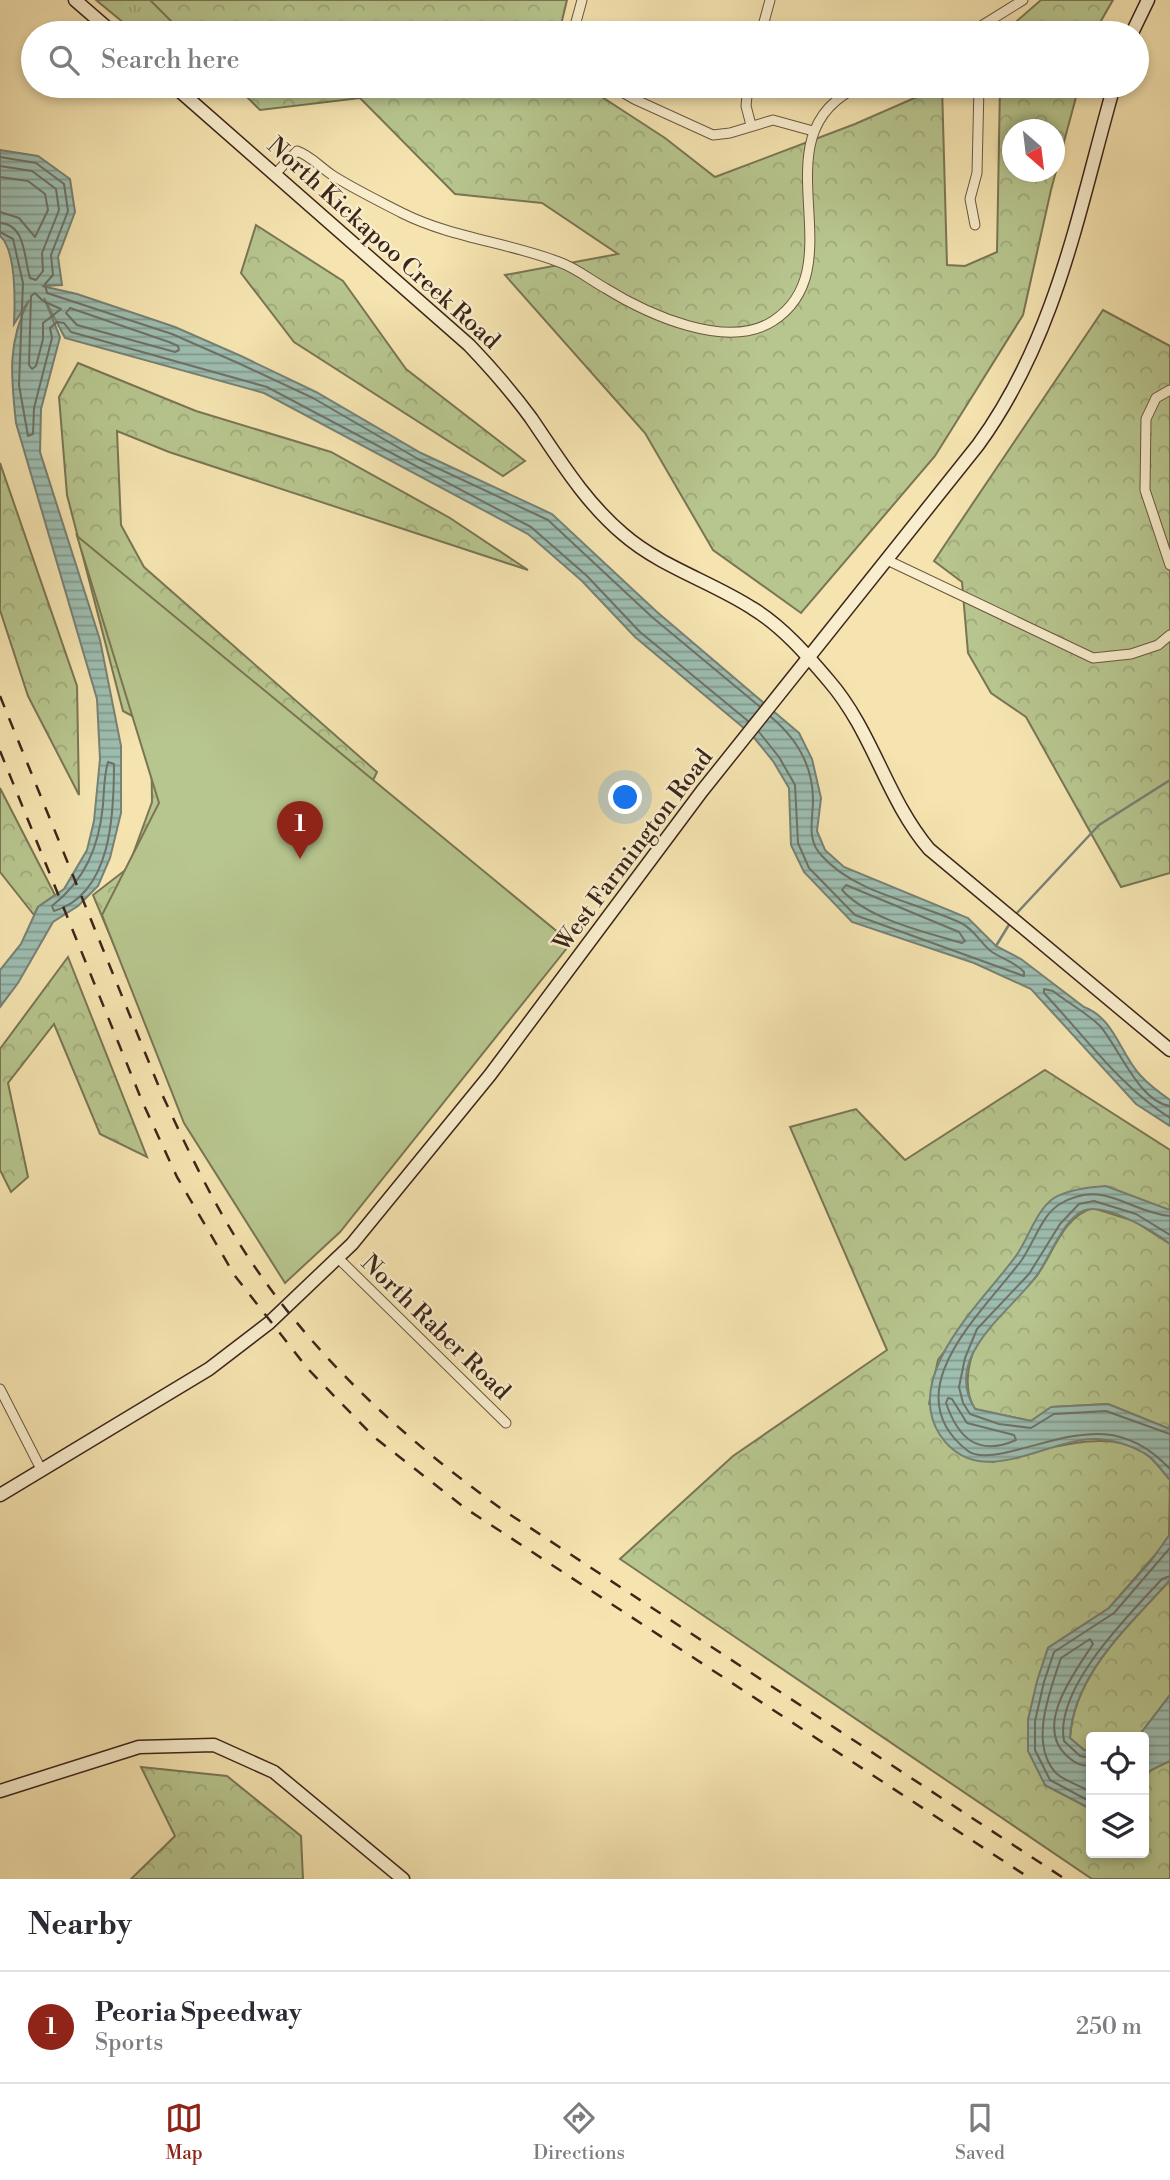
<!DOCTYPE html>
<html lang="en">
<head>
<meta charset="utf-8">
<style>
	:root { --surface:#fff; --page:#f7f7f7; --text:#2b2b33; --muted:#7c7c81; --line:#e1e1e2; --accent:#8f2418 }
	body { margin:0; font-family:"Libre Bodoni",serif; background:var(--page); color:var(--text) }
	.controls { position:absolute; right:21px; bottom:21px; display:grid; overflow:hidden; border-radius:7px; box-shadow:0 4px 10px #0003 }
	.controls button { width:63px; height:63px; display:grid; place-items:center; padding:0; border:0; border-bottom:2px solid var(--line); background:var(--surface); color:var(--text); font:35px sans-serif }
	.compass { position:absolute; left:1002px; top:119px; width:63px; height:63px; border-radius:50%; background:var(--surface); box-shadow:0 4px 10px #0003; rotate:152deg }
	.you { position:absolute; left:626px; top:798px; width:24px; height:24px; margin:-18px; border:5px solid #fff; border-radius:50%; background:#1a73e8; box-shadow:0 0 0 10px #1a73e833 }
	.badge { display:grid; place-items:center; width:46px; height:46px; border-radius:50%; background:var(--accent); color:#fff; font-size:23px; font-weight:700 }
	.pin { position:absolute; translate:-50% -58px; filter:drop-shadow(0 2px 4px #0008) }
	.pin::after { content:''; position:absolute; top:37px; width:24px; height:21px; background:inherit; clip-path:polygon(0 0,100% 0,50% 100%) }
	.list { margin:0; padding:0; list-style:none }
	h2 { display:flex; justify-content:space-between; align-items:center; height:91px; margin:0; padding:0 28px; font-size:30px }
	h2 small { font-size:23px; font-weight:400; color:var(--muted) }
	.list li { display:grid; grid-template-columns:46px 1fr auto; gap:21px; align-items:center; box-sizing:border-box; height:112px; padding:0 28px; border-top:2px solid var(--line) }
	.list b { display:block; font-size:26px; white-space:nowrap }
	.list p { margin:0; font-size:23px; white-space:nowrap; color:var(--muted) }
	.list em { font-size:23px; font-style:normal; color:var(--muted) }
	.icon { flex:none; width:38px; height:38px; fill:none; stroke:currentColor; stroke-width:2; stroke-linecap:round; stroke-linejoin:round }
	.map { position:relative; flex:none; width:1170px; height:1879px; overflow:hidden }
	.search { position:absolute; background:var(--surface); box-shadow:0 4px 10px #0003; left:21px; right:21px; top:21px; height:77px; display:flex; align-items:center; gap:18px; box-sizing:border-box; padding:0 24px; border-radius:38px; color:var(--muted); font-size:26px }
	.sheet { height:203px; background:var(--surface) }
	nav { display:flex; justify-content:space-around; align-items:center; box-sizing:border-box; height:98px; border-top:2px solid var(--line); background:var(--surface); font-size:19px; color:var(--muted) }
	nav a { display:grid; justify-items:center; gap:4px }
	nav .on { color:var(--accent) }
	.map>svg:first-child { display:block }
</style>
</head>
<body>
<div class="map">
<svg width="1170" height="1879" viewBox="0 0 1170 1879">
	<defs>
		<pattern id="grass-tufts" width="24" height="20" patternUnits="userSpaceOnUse" patternTransform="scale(1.75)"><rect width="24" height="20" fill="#b7c58e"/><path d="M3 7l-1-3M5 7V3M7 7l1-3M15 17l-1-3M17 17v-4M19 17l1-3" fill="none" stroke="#9ea97a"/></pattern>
		<pattern id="forest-crowns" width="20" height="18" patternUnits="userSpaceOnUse" patternTransform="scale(1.75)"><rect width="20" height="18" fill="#b7c58e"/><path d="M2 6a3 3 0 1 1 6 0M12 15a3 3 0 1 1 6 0" fill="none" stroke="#9ea97a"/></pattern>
		<pattern id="water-rules" width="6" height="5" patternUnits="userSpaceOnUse" patternTransform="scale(1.75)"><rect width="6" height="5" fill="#9dbeb1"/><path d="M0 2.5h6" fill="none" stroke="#819a8f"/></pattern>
	</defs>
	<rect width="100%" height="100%" fill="#f5e4b0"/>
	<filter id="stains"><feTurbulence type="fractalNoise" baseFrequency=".00286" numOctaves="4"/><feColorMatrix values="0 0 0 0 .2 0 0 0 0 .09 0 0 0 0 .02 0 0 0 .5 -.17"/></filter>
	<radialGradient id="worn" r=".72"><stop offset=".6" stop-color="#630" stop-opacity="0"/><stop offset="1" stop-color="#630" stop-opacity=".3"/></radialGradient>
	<!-- grass -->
	<path fill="url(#grass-tufts)" stroke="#7a7554" stroke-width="2" d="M96,0H280L220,33H136Z"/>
	<!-- forest -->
	<g fill="url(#forest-crowns)" stroke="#7a7554" stroke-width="2" fill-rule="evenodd">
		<path d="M150,0H567L559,33H183Z"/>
		<path d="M1041,0H1113L1094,33H1003Z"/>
		<path d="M236,86H592L599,95L665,138L715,177L855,124L942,86L947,265L965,266L997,252L1000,86H1079L1051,190L1023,315L935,456L801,613L713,550L645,433L505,275L618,254L542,203L455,194L360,98L260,110ZM1012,130H1054V172H1012Z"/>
		<path d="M256,225L343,281L406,369L525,461L503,476L294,342L241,273Z"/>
		<path d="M1103,310L1170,346V873L1121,887L1026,717L991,693L968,653L962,582L934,561Z"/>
		<path d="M78,363L196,411L331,452L450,518L528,570L169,452L117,431L121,525L144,567L377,772L367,793L180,799L167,1071L93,895L128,868L152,802L151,726L123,711L67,495L59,397Z"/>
		<path d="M0,463L77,686L79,795L28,696L0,610Z"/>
		<path d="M0,788L55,895L38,907L34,915L0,872Z"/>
		<path d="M68,957L147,1157L100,1134L54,1024L8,1083L28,1177L11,1192L0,1170V1049Z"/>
		<path d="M1045,1070L1170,1150V1210L1153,1205L1053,1199L1017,1255L938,1360L929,1404L992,1462C1036,1453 1108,1424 1148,1455C1156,1462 1163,1472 1170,1480L1169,1539L1109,1608L1048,1648L1028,1720L1045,1785L1091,1809V1853H1144V1778L1151,1770L1170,1761V1879H1092L620,1559L733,1456L887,1350L790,1127L856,1109L905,1160Z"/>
		<path d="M1093,1208L1134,1221L1170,1244V1429L1108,1404L1052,1407L1031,1421L975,1409C961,1387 969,1354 983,1332C996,1312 1020,1297 1036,1277C1053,1254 1063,1216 1093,1208Z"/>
		<path d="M1170,1580V1695L1138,1737H1091V1751L1084,1750L1070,1738C1074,1673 1130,1625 1170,1580Z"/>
		<path d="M141,1767L227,1776L301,1836L303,1879H131L175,1836Z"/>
	</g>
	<!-- garden -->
	<path fill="#b7c58e" stroke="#7a7554" stroke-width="2" d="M77,536L571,943L340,1232L285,1283L184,1123L102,915L159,803Z"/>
	<!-- water -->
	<g fill="url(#water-rules)" stroke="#778175" stroke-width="2">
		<path d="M0,150L38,156L70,179L75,212L58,257L62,285L42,286L77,294L175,327L241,356L316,392L421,453L552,514L657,612L799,733L812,759L821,798L817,831L825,850L844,867L968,918L996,946L1021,959L1084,1007C1114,1018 1120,1053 1140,1075C1148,1084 1160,1093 1170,1100V1126L1136,1104L1031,989L974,963L852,922L804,872L791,845L789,788L773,761L751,734L635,637L582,581L528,534L264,393L65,338L44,298L60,337L41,409L40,452L100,640L121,746V813L110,858L98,886L78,906L53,922L18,983L0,1007V970L21,944L38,907L64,889L87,850L94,821L100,759L97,699L16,423C11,377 7,342 29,300L14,324C15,302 16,250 0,236Z"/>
		<path d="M1106,1186L1170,1210V1244C1154,1231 1103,1201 1083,1211C1062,1221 1050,1257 1037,1275C1012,1311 941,1356 975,1409L1031,1421L1051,1407L1108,1404L1170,1429V1480C1162,1471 1154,1458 1144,1453C1130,1445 1114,1440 1098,1439C1047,1437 980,1494 940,1435C901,1375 984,1300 1016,1256C1028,1239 1037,1209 1054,1198C1069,1189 1090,1187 1106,1186Z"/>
		<path d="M1170,1534V1580C1130,1625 1073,1674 1070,1738L1084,1750L1091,1751V1809L1045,1785L1028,1751V1720L1037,1681L1048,1648L1109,1608L1151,1561Z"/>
		<path d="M1170,1695V1761L1151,1770L1144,1778V1737H1138Z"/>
	</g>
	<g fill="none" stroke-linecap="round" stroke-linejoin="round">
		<!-- shore -->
		<g stroke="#6e7266" stroke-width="2">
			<path d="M0,157L36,163L64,184L68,211L51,255L53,275L45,284L47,293L172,334L238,363L313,398L418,459L548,520L652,617L759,706"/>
			<path d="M0,166L32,171L56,189L59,210L42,253L43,271L36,280L30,278C24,259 26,224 0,223"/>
			<path d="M0,177L28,181L45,194L48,210L35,237L19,218L0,212"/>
			<path d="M0,232L13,239L23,283L19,385L28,436L33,434L34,408L52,338L50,328L57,322L64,323L71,332L267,387L531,527L587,576L640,632L748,721"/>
			<path d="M35,293L43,301L61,309L43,323V339L36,366L32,369L29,365L31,296Z"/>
			<path d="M70,308L169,342L178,346L179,350L175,352L77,325L66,313Z"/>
			<path d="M759,732L779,757L795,785L798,843L809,868L855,915L1024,976V972C1015,962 1003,959 992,952C981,944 974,929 961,923C917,902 856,894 822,856C806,840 813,820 813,800C813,766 796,738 771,717"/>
			<path d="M108,762L114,764C114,813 112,894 54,911L52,906C85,880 99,847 103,805C104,791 104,775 108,762Z"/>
			<path d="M846,885L959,932L965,941L962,943C924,932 868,919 842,890Z"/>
			<path d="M1170,1106C1139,1102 1118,1046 1100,1026C1087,1013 1068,1003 1053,991L1044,989V993C1085,1037 1120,1086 1170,1118"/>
			<path d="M1170,1216C1128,1212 1104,1178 1060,1204C1042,1214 1033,1245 1021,1261C982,1313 892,1392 968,1451C977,1458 994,1455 1004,1453C1070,1438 1117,1412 1170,1469"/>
			<path d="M1170,1235L1136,1214L1094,1201L1079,1204L1060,1224L1029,1274L977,1329L965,1358L959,1387L963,1403L970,1414L999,1424L1031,1428L1054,1414L1106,1411L1170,1434"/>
			<path d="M948,1398L952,1399L967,1423L1014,1435L1016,1440C978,1457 958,1438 946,1403Z"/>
			<path d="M1091,1758L1080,1756L1064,1741C1054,1688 1129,1615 1162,1579L1170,1576"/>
			<path d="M1091,1766C1080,1766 1075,1763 1067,1756C1033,1726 1075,1672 1093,1644L1090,1639L1061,1658C1050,1691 1028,1745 1057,1774C1065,1781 1081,1786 1091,1792"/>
			<path d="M1091,1802L1050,1780L1035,1750V1721L1044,1682L1054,1652L1114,1613L1170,1548"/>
		</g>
		<!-- stream -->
		<g stroke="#778175" stroke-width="2.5">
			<path d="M1016,914L1099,825L1170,780"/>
			<path d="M996,946L1010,923"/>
		</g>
		<defs>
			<g id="minor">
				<path d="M573,33L582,0"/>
				<path d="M761,33L770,0"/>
				<path d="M970,33L1023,0"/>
				<path d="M612,86L634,99L713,135L730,133L773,120L813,131"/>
				<path d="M748,86L746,106L751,125"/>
				<path d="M276,173L297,151C311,156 320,167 332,175C354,189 379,201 402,213C452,238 507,242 559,262C576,268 589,279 605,288C647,314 727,351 773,321C859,265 752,134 860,86"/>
				<path d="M975,225L970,199L977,173L979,86"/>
				<path d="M1170,390L1156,398L1146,419L1145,490L1170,565"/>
				<path d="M887,560L1093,658L1131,654L1158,645L1170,635"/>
				<path d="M338,1258L506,1423"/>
				<path d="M0,1389L42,1471"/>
			</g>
			<g id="secondary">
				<path d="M75,0L113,33"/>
				<path d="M1132,33L1148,0"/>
				<path d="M174,86L469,345C491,368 512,392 531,418C559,459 585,502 623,534C661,567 710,581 752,608C782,626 807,655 829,681C873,732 886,798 929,849L1170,1050"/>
				<path d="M0,1495L209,1369L269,1323L352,1244L490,1075L702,791L978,445C1057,336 1078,212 1114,86"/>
				<path d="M0,1791L139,1747L214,1745L274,1772L403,1879"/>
			</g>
		</defs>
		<!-- minor casing -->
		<use href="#minor" stroke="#6c5540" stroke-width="11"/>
		<!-- secondary casing -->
		<use href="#secondary" stroke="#3e251b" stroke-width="15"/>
		<!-- minor -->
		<use href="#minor" stroke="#f8edcc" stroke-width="9"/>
		<!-- secondary -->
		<use href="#secondary" stroke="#f8edcc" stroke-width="12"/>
		<!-- rail -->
		<g stroke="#3e251b" stroke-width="2.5" stroke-dasharray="12 12" stroke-linecap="butt">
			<path d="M0,696L161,1092C185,1144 209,1195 239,1243C308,1352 400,1436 503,1510L1065,1879"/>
			<path d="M0,751L142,1101L177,1177L235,1276L308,1369L374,1437L465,1508L1031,1879"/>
		</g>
	</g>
	<g text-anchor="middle" stroke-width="5" stroke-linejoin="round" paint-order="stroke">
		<!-- street labels -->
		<g font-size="24" fill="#3e251b" stroke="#f8edcc">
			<text transform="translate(384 243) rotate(42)" y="8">North Kickapoo Creek Road</text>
			<text transform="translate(633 850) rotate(-53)" y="8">West Farmington Road</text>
			<text transform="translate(436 1327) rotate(44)" y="8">North Raber Road</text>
		</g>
	</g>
	<rect width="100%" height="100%" filter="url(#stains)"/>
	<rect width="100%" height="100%" fill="url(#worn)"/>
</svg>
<div class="controls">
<button><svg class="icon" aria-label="locate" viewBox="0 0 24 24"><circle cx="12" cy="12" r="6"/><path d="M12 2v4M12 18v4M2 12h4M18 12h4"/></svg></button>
<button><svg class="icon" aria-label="layers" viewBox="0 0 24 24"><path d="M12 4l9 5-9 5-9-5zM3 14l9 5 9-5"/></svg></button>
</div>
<svg class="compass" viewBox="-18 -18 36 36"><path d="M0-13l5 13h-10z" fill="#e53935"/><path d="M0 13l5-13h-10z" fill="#7c7c81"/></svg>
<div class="you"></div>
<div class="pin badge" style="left:300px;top:859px">1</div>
<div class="search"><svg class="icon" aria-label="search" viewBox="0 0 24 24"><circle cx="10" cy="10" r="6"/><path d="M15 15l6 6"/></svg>Search here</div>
</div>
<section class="sheet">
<h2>Nearby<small></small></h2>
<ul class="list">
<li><span class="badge">1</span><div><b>Peoria Speedway</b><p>Sports</p></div><em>250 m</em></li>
</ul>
</section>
<nav>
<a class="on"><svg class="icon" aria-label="map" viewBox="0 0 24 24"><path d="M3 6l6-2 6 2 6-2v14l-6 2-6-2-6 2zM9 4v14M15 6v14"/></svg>Map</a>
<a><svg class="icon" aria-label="directions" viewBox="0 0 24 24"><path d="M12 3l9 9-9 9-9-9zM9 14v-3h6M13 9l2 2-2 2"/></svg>Directions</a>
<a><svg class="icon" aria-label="saved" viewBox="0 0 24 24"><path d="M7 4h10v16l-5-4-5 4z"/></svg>Saved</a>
</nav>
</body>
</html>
